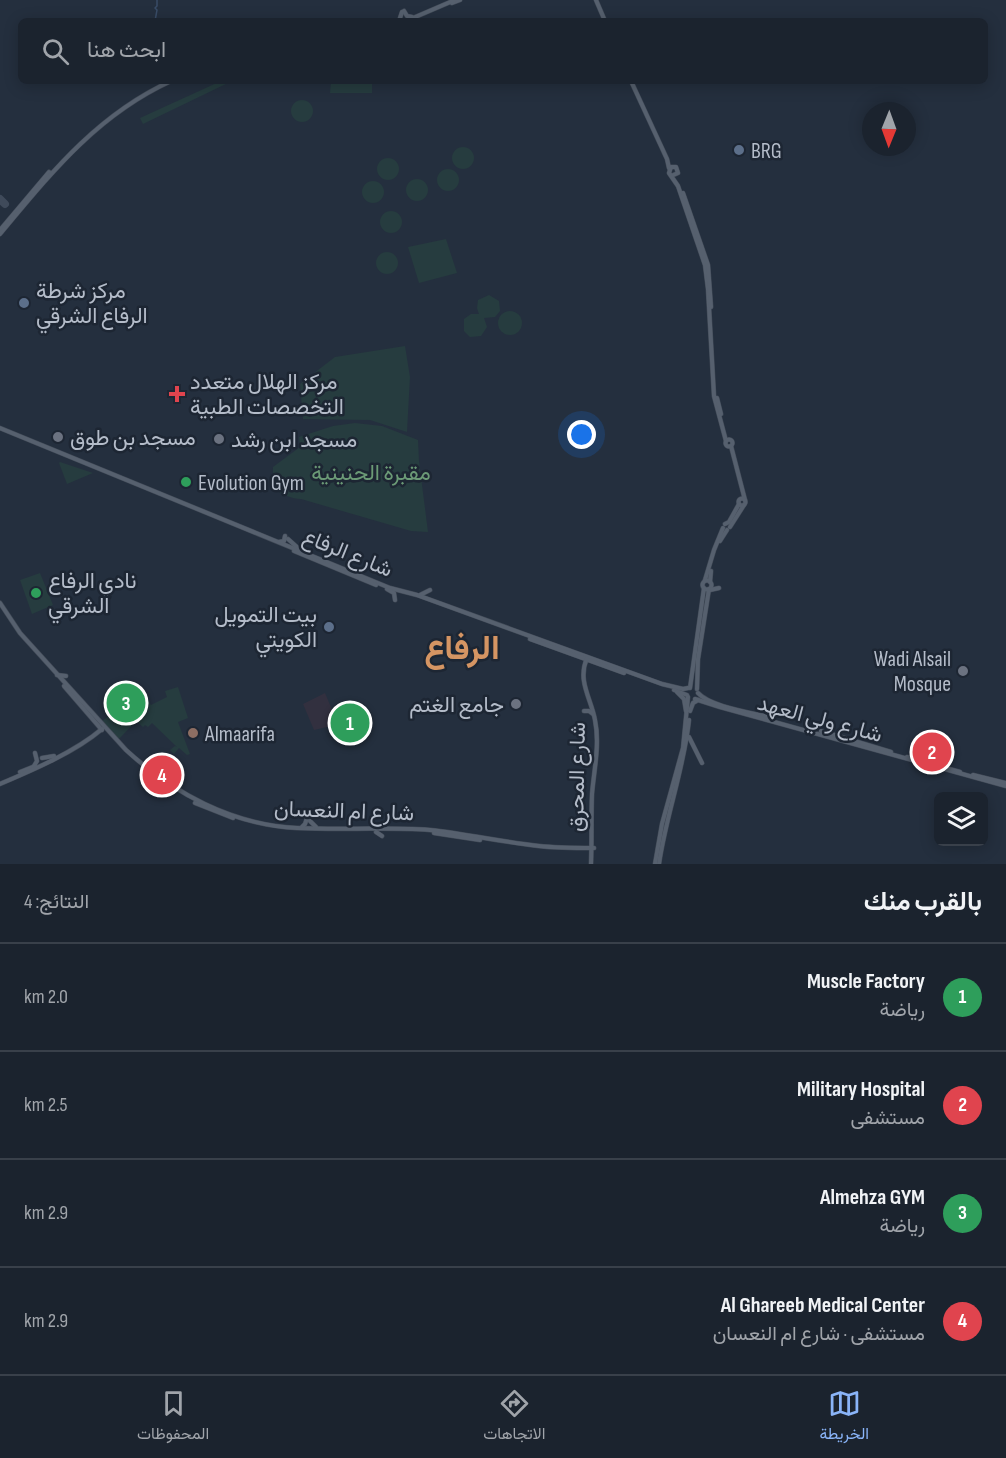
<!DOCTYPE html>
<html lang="ar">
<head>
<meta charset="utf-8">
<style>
	:root { --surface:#1b232e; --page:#242b36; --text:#f1f3f6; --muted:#a0a4aa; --line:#39404a; --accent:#8ab4f8 }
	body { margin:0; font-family:"Sofia Sans Condensed",Vazirmatn,sans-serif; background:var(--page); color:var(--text); direction:rtl }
	.controls { position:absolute; right:18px; bottom:18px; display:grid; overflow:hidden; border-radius:9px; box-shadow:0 3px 15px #0003 }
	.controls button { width:54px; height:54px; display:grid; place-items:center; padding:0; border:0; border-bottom:2px solid var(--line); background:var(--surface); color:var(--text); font:30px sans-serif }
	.compass { position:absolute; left:862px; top:102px; width:54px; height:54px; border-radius:50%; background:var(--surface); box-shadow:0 3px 15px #0003; rotate:181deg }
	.you { position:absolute; left:582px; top:435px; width:21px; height:21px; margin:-15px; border:4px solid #fff; border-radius:50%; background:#1a73e8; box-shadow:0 0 0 9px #1a73e833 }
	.badge { display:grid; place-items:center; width:39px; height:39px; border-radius:50%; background:var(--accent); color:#fff; font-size:20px; font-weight:700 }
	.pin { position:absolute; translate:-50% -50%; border:3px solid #fff; box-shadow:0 2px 6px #0006 }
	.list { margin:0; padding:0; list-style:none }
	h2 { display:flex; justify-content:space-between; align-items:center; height:78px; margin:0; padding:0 24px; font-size:26px }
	h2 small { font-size:20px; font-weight:400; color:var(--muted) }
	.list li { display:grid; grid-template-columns:39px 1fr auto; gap:18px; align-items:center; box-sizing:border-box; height:108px; padding:0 24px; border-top:2px solid var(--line) }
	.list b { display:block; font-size:22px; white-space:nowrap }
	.list p { margin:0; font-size:20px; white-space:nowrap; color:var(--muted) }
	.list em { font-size:20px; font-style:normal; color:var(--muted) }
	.icon { flex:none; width:33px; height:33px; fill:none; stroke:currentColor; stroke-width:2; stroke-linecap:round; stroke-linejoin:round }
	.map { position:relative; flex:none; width:1006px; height:864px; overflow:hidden; direction:ltr }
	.search { position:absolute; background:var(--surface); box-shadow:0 3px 15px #0003; left:18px; right:18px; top:18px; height:66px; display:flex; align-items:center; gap:15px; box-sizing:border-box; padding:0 21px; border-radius:9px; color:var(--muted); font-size:22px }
	.sheet { height:510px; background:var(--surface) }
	nav { display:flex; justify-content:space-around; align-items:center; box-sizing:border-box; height:84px; border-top:2px solid var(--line); background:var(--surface); font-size:16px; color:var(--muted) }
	nav a { display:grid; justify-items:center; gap:3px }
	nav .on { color:var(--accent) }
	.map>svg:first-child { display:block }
</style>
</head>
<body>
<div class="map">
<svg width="1006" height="864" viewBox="0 0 1006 864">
	<rect width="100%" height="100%" fill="#242f3e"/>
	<!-- medical -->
	<path fill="#32303f" d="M325,693L336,719L338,720L336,725L314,730L303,704Z"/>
	<!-- green -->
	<g fill="#263c3f">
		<path d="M221,81L230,82L143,124L140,118Z"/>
		<path d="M331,81H372V93H330Z"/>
		<circle cx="302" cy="111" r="11"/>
		<circle cx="463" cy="158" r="11"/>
		<circle cx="388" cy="169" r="11"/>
		<circle cx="448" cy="180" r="11"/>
		<circle cx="417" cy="190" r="11"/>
		<circle cx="373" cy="192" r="11"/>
		<circle cx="391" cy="222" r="11"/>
		<path d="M446,239L457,273L419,283L408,247Z"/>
		<circle cx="387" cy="263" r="11"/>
		<path d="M489,295L499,301L500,311L495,317L484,318L487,327L481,336L470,337L464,331V319L471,314H479L477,308L478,300Z"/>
		<circle cx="510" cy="323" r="12"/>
		<path d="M405,346L410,377L407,432L370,420L303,419L300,384L335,357Z"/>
		<path d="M355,423L382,426L418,440L419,461L428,532L411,531L301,499C296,499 292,498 287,496C272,491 273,481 273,467L300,447L299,437L333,426Z"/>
		<path d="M60,462L93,473L67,484L59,463Z"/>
		<path d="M40,573L53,605L32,614L20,580Z"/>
		<path d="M178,687L188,718L178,722L190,754L187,755L179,748L174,754L170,750L175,746L177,747L152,723L148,727L145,725L143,727L136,721L118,740L101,722L114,712L148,700L151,705L167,697L165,691Z"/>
	</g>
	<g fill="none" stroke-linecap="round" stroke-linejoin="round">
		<!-- stream -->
		<path stroke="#394c67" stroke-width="1.5" d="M155,21L157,10L155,8L157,6V0"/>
		<!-- runway -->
		<path stroke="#3f4a5a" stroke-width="8" d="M0,199L5,204"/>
		<defs>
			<g id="major">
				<path d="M596,0L605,21"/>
				<path d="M452,3L460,0"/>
				<path d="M404,11L407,16L412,17"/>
				<path d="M399,21L402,12"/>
				<path d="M406,21L455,0"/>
				<path d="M631,81L667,159L669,168"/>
				<path d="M671,176L678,173L676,167H671L669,173L678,186L705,265L708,289L714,396L726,441"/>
				<path d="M683,193L708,265L711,307"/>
				<path d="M0,230L49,172"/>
				<path d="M0,234C51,173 97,115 171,81"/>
				<path d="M717,398L721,414"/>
				<path d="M0,428L390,588L417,595L662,684L683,689L688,688"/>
				<circle cx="729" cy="443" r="3.5"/>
				<path d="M731,446L745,500"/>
				<circle cx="742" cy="502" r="3.5"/>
				<path d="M725,524L729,522L739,504"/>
				<path d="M730,527L744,505"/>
				<path d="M288,539L298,548"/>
				<path d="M720,541L727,530"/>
				<path d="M279,542L284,541L285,536"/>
				<path d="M294,551L376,585"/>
				<path d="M705,580L714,550L723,528"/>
				<circle cx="707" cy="585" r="4.5"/>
				<path d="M710,582L711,571"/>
				<path d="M387,589L394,593L395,600"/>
				<path d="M710,590L719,588"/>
				<path d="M420,595L430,590"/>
				<path d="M0,603L20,633L126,750C173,793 232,825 297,828C341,830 386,827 430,830C467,834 503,842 539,846C557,848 576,848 594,848"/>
				<path d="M530,639L624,673"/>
				<path d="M587,658C577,681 591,698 595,720C600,744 594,770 592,794C591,817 592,841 591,864"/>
				<path d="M57,675L66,676"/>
				<path d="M64,686L102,730"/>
				<path d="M690,688L704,588"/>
				<path d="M697,689L698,659L709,589"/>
				<path d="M674,690L687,695"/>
				<path d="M677,692L684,699L686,711"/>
				<path d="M698,693C710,707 754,713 773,718"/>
				<path d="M695,699L720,707L1006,786"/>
				<path d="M584,711H589L593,714"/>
				<path d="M690,711L693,703L698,700"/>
				<path d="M821,731L891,752"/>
				<path d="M689,737L702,763"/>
				<path d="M907,757L960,772"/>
				<path d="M42,758L54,756"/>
				<path d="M34,766L37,761L35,753"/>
				<path d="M20,772L35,766"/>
				<path d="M973,775L1006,783"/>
				<path d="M0,784C33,770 75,752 102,729"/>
				<path d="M195,803L233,818"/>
				<path d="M310,821L316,827"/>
				<path d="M302,827L305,824L307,818"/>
				<path d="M376,832L382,836"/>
				<path d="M434,833L480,840"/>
				<path d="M655,864L662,824L683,748L688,697"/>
				<path d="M659,864C666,815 684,769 689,720"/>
			</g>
		</defs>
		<!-- major casing -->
		<use href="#major" stroke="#414a57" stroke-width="5"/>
		<!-- major -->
		<use href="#major" stroke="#56606e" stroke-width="4"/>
	</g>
	<!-- markers -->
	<g fill="#5c6f8a" stroke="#1d2633" stroke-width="2">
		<circle cx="739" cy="150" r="6"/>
		<circle cx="24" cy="303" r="6"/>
		<circle cx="329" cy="627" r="6"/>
	</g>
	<path fill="#e0444e" stroke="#1d2633" stroke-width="2" d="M174 385h6v6h6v6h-6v6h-6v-6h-6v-6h6z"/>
	<g fill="#6b7280" stroke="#1d2633" stroke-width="2">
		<circle cx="58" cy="437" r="6"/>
		<circle cx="219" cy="439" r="6"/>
		<circle cx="963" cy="671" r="6"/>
		<circle cx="516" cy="704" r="6"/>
	</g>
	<g fill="#2e9e5b" stroke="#1d2633" stroke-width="2">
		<circle cx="186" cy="482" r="6"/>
		<circle cx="36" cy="593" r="6"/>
	</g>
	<circle fill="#8d6e63" stroke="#1d2633" stroke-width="2" cx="193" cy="733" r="6"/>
	<g text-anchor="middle" stroke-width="5" stroke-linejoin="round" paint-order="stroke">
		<!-- poi labels -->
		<g font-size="22" fill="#b4bcc9" stroke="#1d2633" text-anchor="start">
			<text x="751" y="158">BRG</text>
			<text x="36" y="298">مركز شرطة<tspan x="36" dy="25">الرفاع الشرقي</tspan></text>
			<text x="190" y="389">مركز الهلال متعدد<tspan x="190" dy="25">التخصصات الطبية</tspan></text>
			<text x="70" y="445">مسجد بن طوق</text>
			<text x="231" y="447">مسجد ابن رشد</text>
			<text x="198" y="490">Evolution Gym</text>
			<text x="48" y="588">نادي الرفاع<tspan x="48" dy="25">الشرقي</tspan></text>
			<text x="317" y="622" text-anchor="end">بيت التمويل<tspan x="317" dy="25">الكويتي</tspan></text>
			<text x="951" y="666" text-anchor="end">Wadi Alsail<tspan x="951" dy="25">Mosque</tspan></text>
			<text x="504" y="712" text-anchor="end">جامع الغتم</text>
			<text x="205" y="741">Almaarifa</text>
		</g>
		<!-- park labels -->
		<g font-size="22" fill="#6b9a76" stroke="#1d2633">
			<text x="371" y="480">مقبرة الحنينية</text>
		</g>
		<!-- street labels -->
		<g font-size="22" fill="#b4bcc9" stroke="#1d2633">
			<text transform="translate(348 552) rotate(22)" y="8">شارع الرفاع</text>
			<text transform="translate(820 718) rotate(15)" y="8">شارع ولي العهد</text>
			<text transform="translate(576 777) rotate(-89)" y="8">شارع المحرق</text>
			<text transform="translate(344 810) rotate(2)" y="8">شارع ام النعسان</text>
		</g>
		<!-- town labels -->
		<g font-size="34" font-weight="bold" fill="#d59563" stroke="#1d2633">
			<text x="462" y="659">الرفاع</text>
		</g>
	</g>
</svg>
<div class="controls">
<button><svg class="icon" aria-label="layers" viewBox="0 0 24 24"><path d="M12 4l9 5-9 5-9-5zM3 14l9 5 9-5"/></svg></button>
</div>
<svg class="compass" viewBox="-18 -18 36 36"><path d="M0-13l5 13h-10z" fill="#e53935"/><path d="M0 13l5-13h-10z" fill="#a0a4aa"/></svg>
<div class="you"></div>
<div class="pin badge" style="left:350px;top:723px;background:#2e9e5b">1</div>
<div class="pin badge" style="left:932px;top:752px;background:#e0444e">2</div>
<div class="pin badge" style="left:126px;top:703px;background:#2e9e5b">3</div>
<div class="pin badge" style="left:162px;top:775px;background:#e0444e">4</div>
<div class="search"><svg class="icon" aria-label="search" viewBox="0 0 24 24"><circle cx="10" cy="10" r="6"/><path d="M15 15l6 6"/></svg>ابحث هنا</div>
</div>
<section class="sheet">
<h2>بالقرب منك<small>النتائج: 4</small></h2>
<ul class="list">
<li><span class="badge" style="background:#2e9e5b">1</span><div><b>Muscle Factory</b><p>رياضة</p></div><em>2.0 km</em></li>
<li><span class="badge" style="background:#e0444e">2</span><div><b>Military Hospital</b><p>مستشفى</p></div><em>2.5 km</em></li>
<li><span class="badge" style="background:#2e9e5b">3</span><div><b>Almehza GYM</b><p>رياضة</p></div><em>2.9 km</em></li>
<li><span class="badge" style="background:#e0444e">4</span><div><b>Al Ghareeb Medical Center</b><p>مستشفى · شارع ام النعسان</p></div><em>2.9 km</em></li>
</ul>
</section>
<nav>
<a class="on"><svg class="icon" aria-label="map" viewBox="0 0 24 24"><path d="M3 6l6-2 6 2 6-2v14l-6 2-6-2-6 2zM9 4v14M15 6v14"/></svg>الخريطة</a>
<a><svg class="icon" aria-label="directions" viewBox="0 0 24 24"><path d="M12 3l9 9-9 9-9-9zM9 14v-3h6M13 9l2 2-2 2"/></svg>الاتجاهات</a>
<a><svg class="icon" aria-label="saved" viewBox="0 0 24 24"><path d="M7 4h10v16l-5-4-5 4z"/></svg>المحفوظات</a>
</nav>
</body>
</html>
